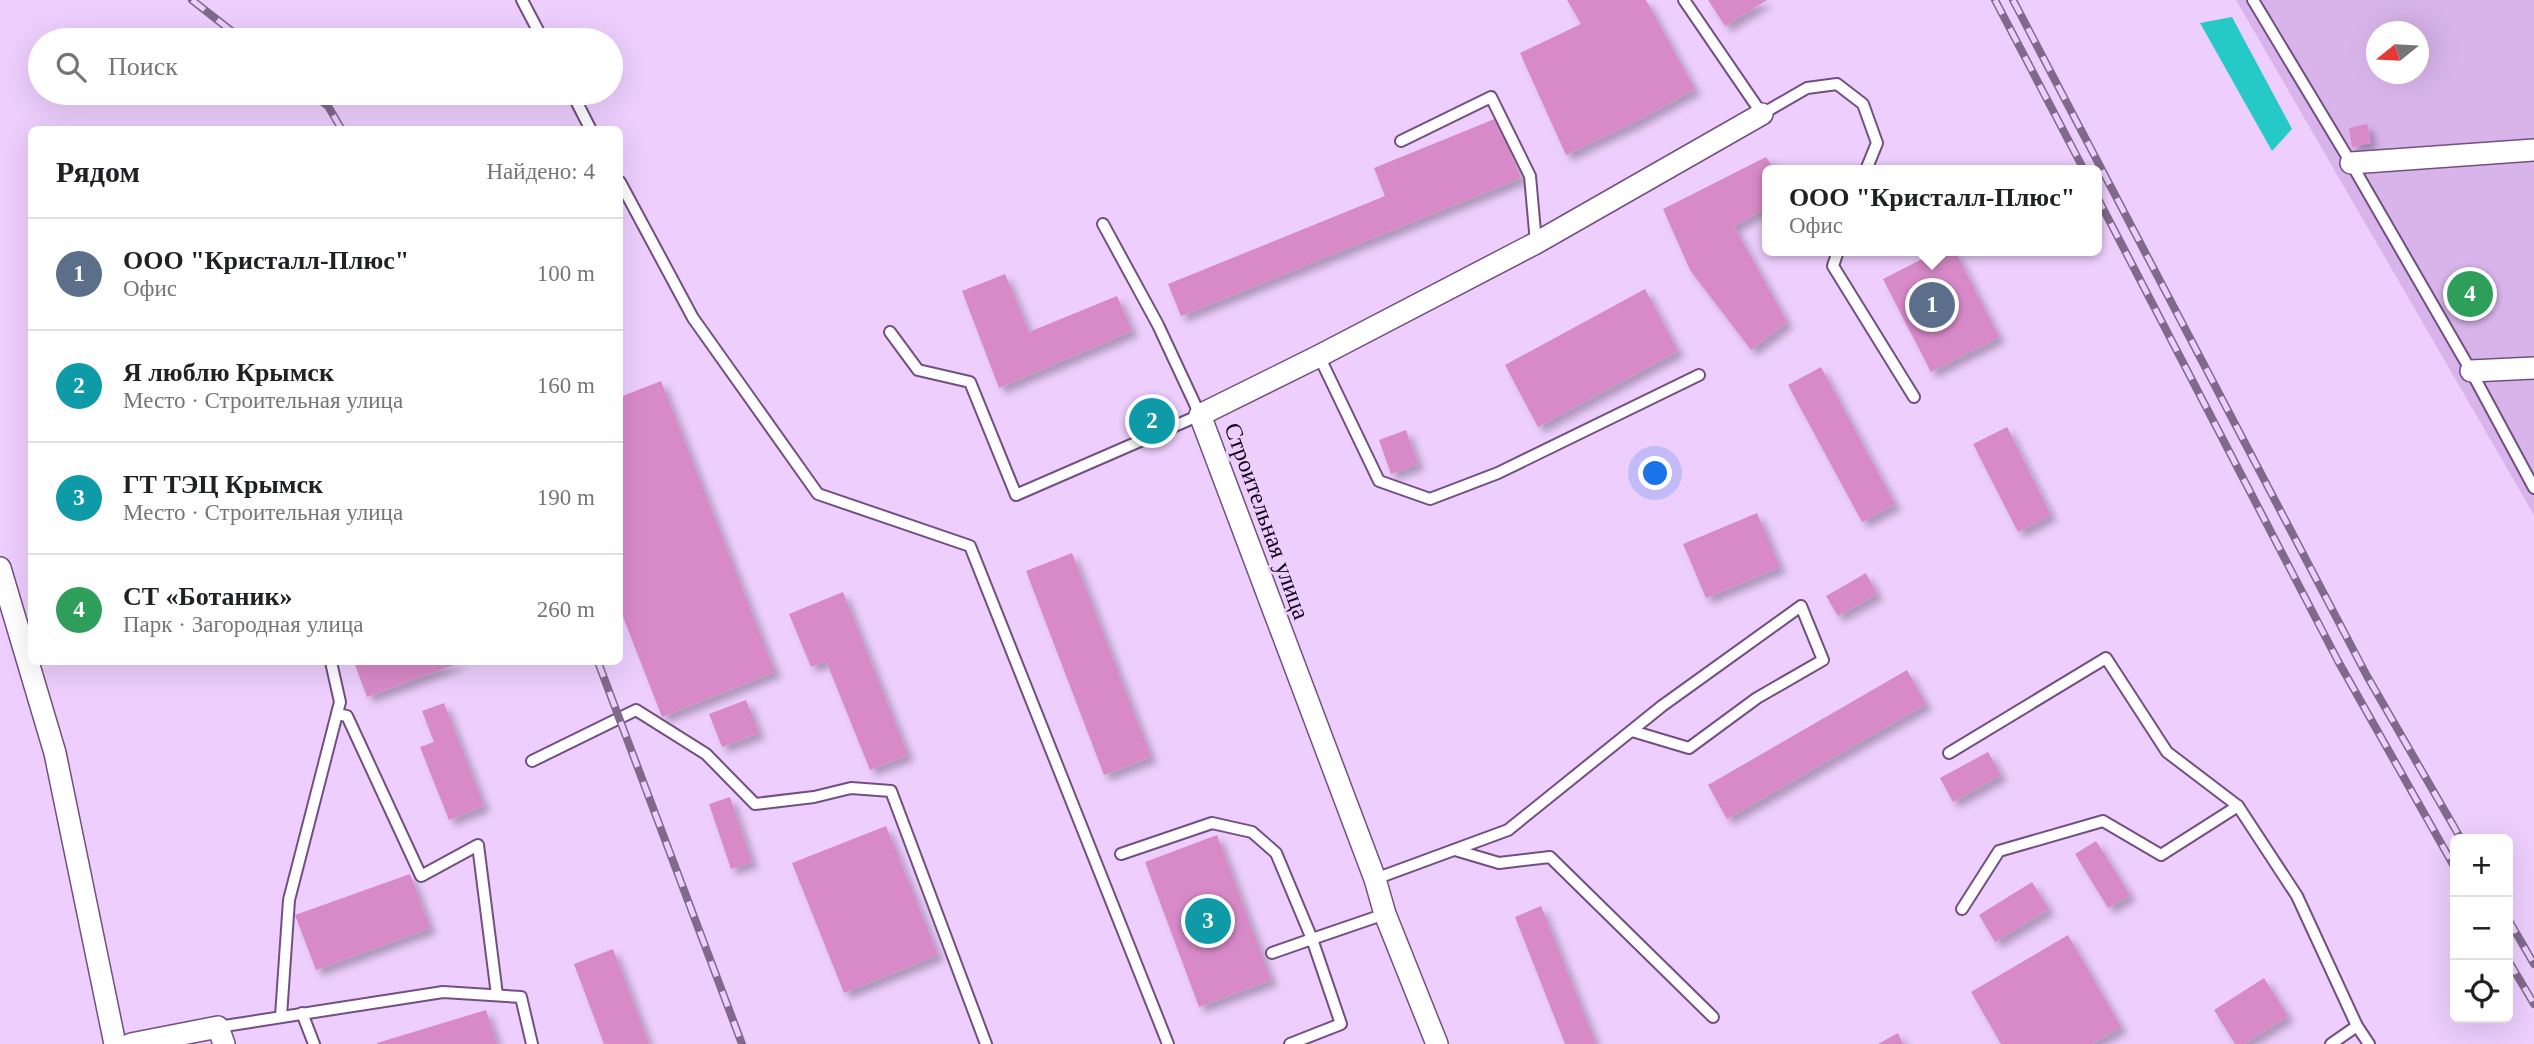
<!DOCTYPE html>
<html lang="ru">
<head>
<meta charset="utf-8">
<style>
	:root { --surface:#fff; --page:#f2f2f2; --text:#202124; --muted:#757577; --line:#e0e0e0; --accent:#416924 }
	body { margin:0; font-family:"Times New Roman",serif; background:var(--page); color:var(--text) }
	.controls { position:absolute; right:21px; bottom:21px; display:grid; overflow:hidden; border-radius:10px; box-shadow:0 7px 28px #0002 }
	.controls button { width:63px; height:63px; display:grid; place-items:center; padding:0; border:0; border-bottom:2px solid var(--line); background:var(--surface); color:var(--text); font:35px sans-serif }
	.compass { position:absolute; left:2366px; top:21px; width:63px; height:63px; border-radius:50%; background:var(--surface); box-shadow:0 7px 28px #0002; rotate:252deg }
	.you { position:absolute; left:1656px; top:474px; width:24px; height:24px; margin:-18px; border:5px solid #fff; border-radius:50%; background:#1a73e8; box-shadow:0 0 0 10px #1a73e833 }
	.badge { display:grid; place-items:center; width:46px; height:46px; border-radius:50%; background:var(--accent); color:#fff; font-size:23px; font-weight:700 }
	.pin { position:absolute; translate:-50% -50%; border:4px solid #fff; box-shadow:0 2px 7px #0006 }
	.popup { position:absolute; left:1762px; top:165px; width:340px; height:91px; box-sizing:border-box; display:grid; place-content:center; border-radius:10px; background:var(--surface); filter:drop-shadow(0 2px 5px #0005); font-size:23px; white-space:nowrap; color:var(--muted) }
	.popup b { font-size:26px; color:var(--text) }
	.popup::after { content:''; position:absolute; left:50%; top:100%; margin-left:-14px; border:14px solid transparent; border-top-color:var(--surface) }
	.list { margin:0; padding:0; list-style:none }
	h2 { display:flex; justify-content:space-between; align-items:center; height:91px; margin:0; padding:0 28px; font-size:30px }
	h2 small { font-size:23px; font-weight:400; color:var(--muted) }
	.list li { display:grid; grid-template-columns:46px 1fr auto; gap:21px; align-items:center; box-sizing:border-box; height:112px; padding:0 28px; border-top:2px solid var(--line) }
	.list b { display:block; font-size:26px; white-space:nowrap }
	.list p { margin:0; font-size:23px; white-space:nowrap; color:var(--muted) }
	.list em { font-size:23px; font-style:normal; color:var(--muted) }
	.icon { flex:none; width:38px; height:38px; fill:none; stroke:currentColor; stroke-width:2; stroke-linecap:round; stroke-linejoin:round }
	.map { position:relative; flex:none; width:2534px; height:1044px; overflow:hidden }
	.search { position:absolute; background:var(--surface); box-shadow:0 7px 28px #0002; left:28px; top:28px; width:595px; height:77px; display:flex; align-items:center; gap:18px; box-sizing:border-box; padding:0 24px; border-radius:38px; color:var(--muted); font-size:26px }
	.panel { position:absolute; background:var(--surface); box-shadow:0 7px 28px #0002; left:28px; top:126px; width:595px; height:539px; border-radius:10px }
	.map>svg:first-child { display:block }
</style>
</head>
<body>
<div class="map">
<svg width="2534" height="1044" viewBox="0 0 2534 1044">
	<defs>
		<filter id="shadow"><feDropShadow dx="6" dy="6" stdDeviation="3.5" flood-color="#0004"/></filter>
	</defs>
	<rect width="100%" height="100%" fill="#edcefd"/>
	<!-- green -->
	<path fill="#d8b4eb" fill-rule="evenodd" d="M2236,0H2534V515ZM2376,32H2418V74H2376Z"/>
	<!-- water -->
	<path fill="#24c9c8" d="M2232,17L2292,129L2272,151L2200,23Z"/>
	<!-- building -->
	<g fill="#d88ac8" filter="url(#shadow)">
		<path d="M1567,0H1646L1695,89L1635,122L1566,155L1520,53L1581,24Z"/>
		<path d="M1708,0H1767L1725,26Z"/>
		<path d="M1497,118L1521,178L1181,316L1168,284L1385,196L1374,168Z"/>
		<path d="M2367,124L2371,143L2352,147L2349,128Z"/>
		<path d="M1766,157L1775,170H1768V207L1734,226L1787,322L1751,350L1690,270L1663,209Z"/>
		<path d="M1938,251H1955L1999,337L1931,372L1883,279Z"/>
		<path d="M1005,274L1029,332L1117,296L1132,331L999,388L962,291Z"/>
		<path d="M1645,289L1678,351L1538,427L1505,365Z"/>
		<path d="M1821,367L1895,504L1862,522L1788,385Z"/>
		<path d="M661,381L775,672L662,717L620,609V397Z"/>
		<path d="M2007,427L2051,515L2018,532L1973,444Z"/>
		<path d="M1406,430L1418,464L1391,474L1379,440Z"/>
		<path d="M1757,513L1780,567L1706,598L1683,544Z"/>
		<path d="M1072,553L1151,757L1104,775L1026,571Z"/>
		<path d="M1866,573L1877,594L1838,616L1826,596Z"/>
		<path d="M843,592L908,755L870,770L826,661L811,667L789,614Z"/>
		<path d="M354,662H462L367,697Z"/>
		<path d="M1907,670L1926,704L1727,819L1708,785Z"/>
		<path d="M746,700L759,733L722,747L709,714Z"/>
		<path d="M444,703L484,806L449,820L420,747L434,742L422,711Z"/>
		<path d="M1988,752L2001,775L1953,802L1940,778Z"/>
		<path d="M730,797L752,862L731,869L709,804Z"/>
		<path d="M886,826L938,955L844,993L792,863Z"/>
		<path d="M1217,835L1271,980L1199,1007L1145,862Z"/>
		<path d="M2096,841L2130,895L2108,908L2075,854Z"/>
		<path d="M410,874L430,928L316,970L295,915Z"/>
		<path d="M2032,882L2049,909L1995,942L1979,915Z"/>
		<path d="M1541,906L1596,1044H1565L1515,917Z"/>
		<path d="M2068,935L2121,1027L2092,1044H2001L1971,992Z"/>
		<path d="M613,949L649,1044H604L574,964Z"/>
		<path d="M2264,978L2288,1016L2244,1044H2235L2214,1010Z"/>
		<path d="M486,1010L497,1044H377V1043Z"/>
		<path d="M1898,1033L1903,1044H1878Z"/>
	</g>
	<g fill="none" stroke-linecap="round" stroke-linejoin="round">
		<defs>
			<g id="lane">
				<path d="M522,0L543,40"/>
				<path d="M1684,0L1762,114L1807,88L1837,84L1863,104L1877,143L1866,170"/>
				<path d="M2253,0L2351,163L2471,371L2534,488"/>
				<path d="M572,93L591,130"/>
				<path d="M1401,141L1491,97L1530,176L1536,243"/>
				<path d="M620,182L693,318L818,494L970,546L1168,1044"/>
				<path d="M1838,251L1833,266L1914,397"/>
				<path d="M890,332L918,370L970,382L1016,495L1200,415L1158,325L1103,224"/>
				<path d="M1319,356L1379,481L1430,499L1498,473L1699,375"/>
				<path d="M337,714L347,716L421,876L478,845L497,995"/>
				<path d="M1949,753L2106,658L2167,752L2238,806"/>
				<path d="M532,761L636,710L706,754L755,804L814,797L851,788L891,791L986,1044"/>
				<path d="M1455,850L1499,863L1550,857L1713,1017"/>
				<path d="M1121,854L1212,823L1252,832L1276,853L1312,939L1385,914"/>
				<path d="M1375,879L1508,830L1662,706L1801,606L1823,660L1757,698L1689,748L1632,731"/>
				<path d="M1962,909L1999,851L2103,821L2161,855L2238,806L2297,896L2357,1026"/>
				<path d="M1272,953L1312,939L1341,1024L1290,1044"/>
				<path d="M302,1013L314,1044"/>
				<path d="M281,1016L289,900L340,702L331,662"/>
				<path d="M218,1027L443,992L521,997L532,1044"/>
				<path d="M2331,1044L2357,1026L2369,1044"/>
			</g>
			<g id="street">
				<path d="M2351,163L2534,150"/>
				<path d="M2471,371L2534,368"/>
				<path d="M0,568L55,753L115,1044"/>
				<path d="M131,1044L218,1027L224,1044"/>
				<path d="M1437,1044L1385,914L1375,879L1200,415L1319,356L1536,243L1762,114"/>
			</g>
		</defs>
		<!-- lane casing -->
		<use href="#lane" stroke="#724f82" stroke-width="14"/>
		<!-- street casing -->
		<use href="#street" stroke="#724f82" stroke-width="24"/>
		<!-- lane -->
		<use href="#lane" stroke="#fff" stroke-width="10"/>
		<!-- street -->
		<use href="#street" stroke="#fff" stroke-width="21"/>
		<defs>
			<g id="rail">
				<path d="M192,0L243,40"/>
				<path d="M1995,0L2084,170"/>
				<path d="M2013,0L2367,676L2461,839"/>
				<path d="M311,93L328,106L342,130"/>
				<path d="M2096,195L2338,661L2455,868"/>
				<path d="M598,662L742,1044"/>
				<path d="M2508,919L2534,964"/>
				<path d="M2508,960L2534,1004"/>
			</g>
		</defs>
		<!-- rail casing -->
		<use href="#rail" stroke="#806a8b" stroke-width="8"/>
		<!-- rail -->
		<use href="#rail" stroke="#edcefd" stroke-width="5" stroke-dasharray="16" stroke-linecap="butt"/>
	</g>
	<g text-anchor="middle" stroke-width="6" stroke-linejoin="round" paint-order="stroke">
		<!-- street labels -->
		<g font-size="24" fill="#120518" stroke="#edcefd">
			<text transform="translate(1267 521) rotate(70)" y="8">Строительная улица</text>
		</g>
	</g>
</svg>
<div class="controls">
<button>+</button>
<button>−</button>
<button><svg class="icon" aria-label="locate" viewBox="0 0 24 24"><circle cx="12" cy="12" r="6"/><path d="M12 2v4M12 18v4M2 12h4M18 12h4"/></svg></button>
</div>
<svg class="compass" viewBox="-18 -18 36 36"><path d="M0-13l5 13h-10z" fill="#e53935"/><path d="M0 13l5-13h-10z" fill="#757577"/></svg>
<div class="you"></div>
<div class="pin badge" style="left:1932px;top:305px;background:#5c6f8a">1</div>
<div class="popup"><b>ООО &quot;Кристалл-Плюс&quot;</b>Офис</div>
<div class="pin badge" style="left:1152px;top:421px;background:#0f9aa8">2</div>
<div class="pin badge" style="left:1208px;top:921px;background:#0f9aa8">3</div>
<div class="pin badge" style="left:2470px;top:294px;background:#2e9e5b">4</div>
<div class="search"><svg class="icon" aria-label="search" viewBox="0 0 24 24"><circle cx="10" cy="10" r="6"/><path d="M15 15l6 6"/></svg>Поиск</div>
<section class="panel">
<h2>Рядом<small>Найдено: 4</small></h2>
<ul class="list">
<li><span class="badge" style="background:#5c6f8a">1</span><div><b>ООО &quot;Кристалл-Плюс&quot;</b><p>Офис</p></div><em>100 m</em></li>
<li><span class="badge" style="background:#0f9aa8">2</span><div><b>Я люблю Крымск</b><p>Место · Строительная улица</p></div><em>160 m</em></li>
<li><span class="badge" style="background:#0f9aa8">3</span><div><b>ГТ ТЭЦ Крымск</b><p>Место · Строительная улица</p></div><em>190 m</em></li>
<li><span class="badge" style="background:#2e9e5b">4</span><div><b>СТ «Ботаник»</b><p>Парк · Загородная улица</p></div><em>260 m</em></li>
</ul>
</section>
</div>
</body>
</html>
